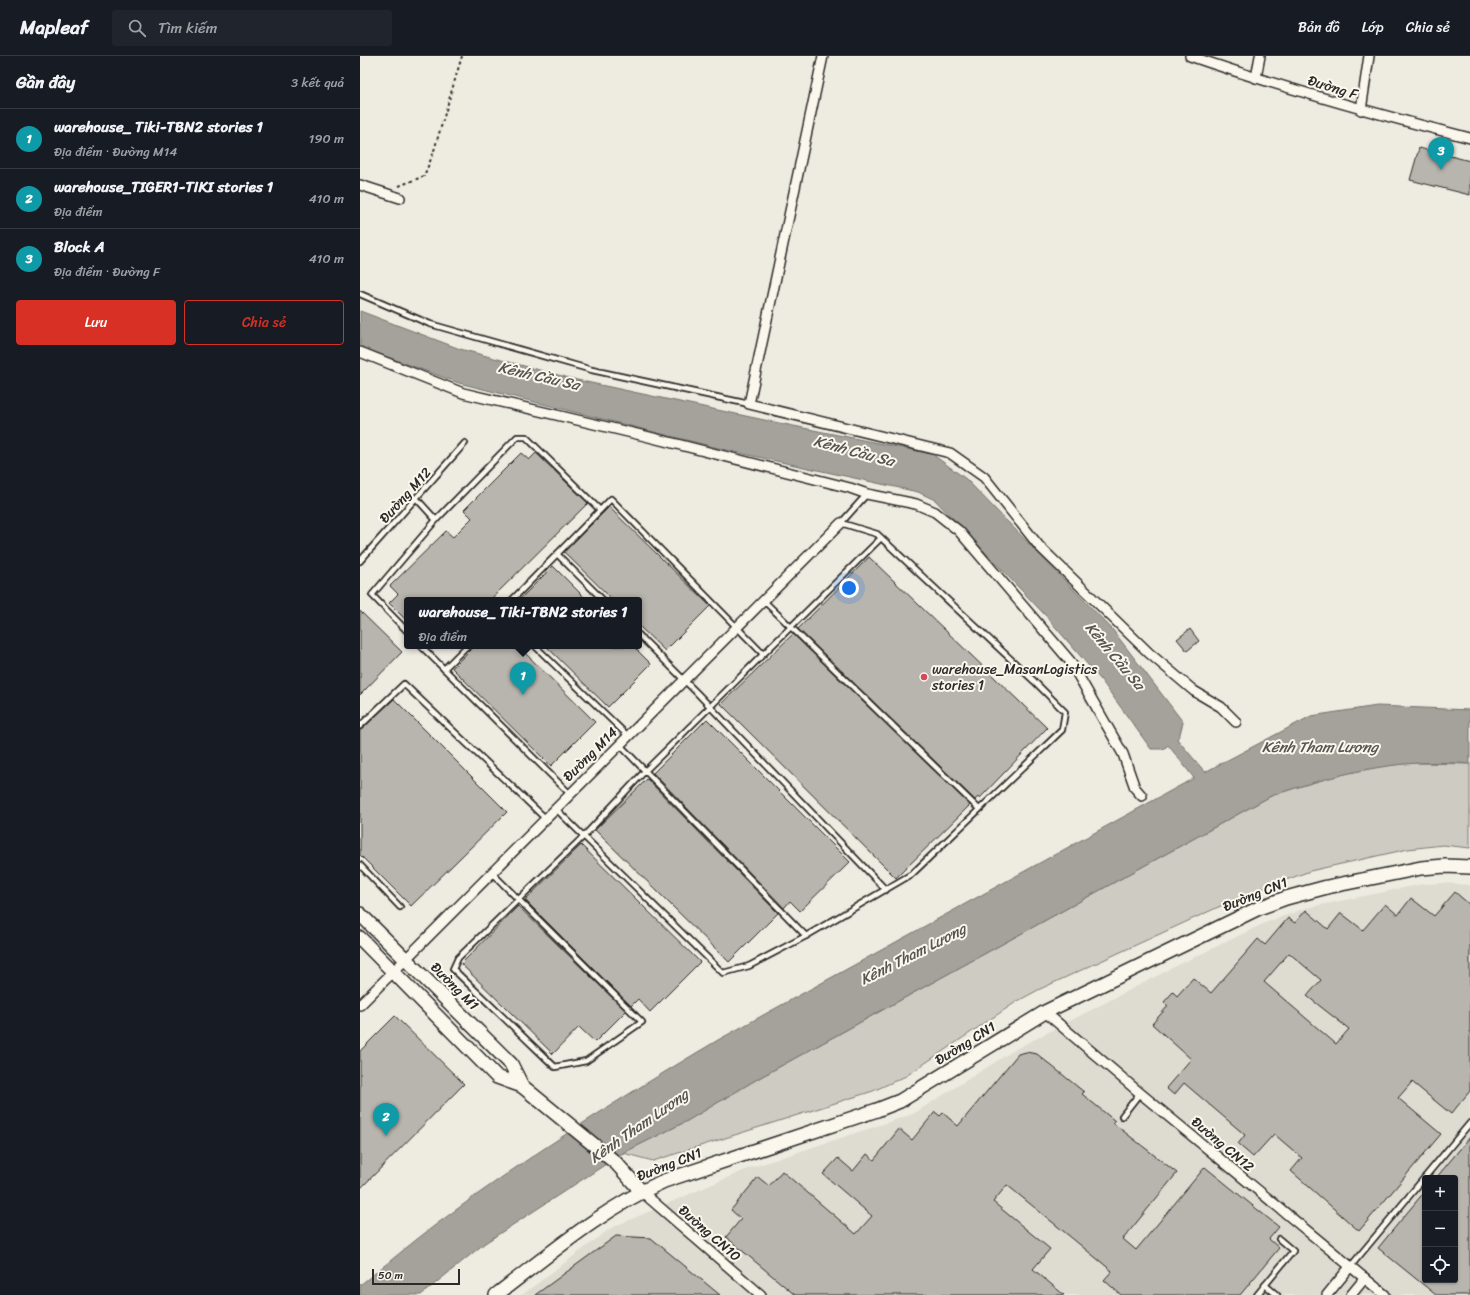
<!DOCTYPE html>
<html lang="vi">
<head>
<meta charset="utf-8">
<style>
	:root { --surface:#171b24; --page:#20242c; --text:#f1f3f6; --muted:#9ea1a6; --line:#363941; --accent:#d93025 }
	body { margin:0; font-family:Sriracha,sans-serif; background:var(--page); color:var(--text) }
	.controls { position:absolute; right:12px; bottom:12px; display:grid; overflow:hidden; border-radius:4px; box-shadow:0 1px 3px #0004 }
	.controls button { width:36px; height:36px; display:grid; place-items:center; padding:0; border:0; border-bottom:1px solid var(--line); background:var(--surface); color:var(--text); font:20px sans-serif }
	.scale { position:absolute; left:12px; bottom:10px; width:88px; box-sizing:border-box; padding-left:4px; border:2px solid #2b2b2b; border-top:0; font-size:11px; line-height:14px; white-space:nowrap; color:#2b2b2b; -webkit-text-stroke:3px #fbf7ec; paint-order:stroke }
	.you { position:absolute; left:489px; top:532px; width:14px; height:14px; margin:-10px; border:3px solid #fff; border-radius:50%; background:#1a73e8; box-shadow:0 0 0 6px #1a73e833 }
	.badge { display:grid; place-items:center; width:26px; height:26px; border-radius:50%; background:var(--accent); color:#fff; font-size:13px; font-weight:700 }
	.pin { position:absolute; translate:-50% -33px; filter:drop-shadow(0 1px 2px #0008) }
	.pin::after { content:''; position:absolute; top:21px; width:14px; height:12px; background:inherit; clip-path:polygon(0 0,100% 0,50% 100%) }
	.popup { position:absolute; left:44px; top:541px; width:238px; height:52px; box-sizing:border-box; display:grid; place-content:center; border-radius:4px; background:var(--surface); filter:drop-shadow(0 1px 3px #0005); font-size:13px; white-space:nowrap; color:var(--muted) }
	.popup b { font-size:15px; color:var(--text) }
	.popup::after { content:''; position:absolute; left:50%; top:100%; margin-left:-8px; border:8px solid transparent; border-top-color:var(--surface) }
	.list { margin:0; padding:0; list-style:none }
	h2 { display:flex; justify-content:space-between; align-items:center; height:52px; margin:0; padding:0 16px; font-size:17px }
	h2 small { font-size:13px; font-weight:400; color:var(--muted) }
	.list li { display:grid; grid-template-columns:26px 1fr auto; gap:12px; align-items:center; box-sizing:border-box; height:60px; padding:0 16px; border-top:1px solid var(--line) }
	.list b { display:block; font-size:15px; white-space:nowrap }
	.list p { margin:0; font-size:13px; white-space:nowrap; color:var(--muted) }
	.list em { font-size:13px; font-style:normal; color:var(--muted) }
	.actions { display:flex; gap:8px; padding:12px 16px }
	.actions a { flex:1; padding:9px 0; border:1px solid var(--accent); border-radius:4px; text-align:center; font-size:14px; color:var(--accent) }
	.actions .main { background:var(--accent); color:#fff }
	.icon { flex:none; width:22px; height:22px; fill:none; stroke:currentColor; stroke-width:2; stroke-linecap:round; stroke-linejoin:round }
	.map { position:relative; flex:none; width:1110px; height:1239px; overflow:hidden }
	header { display:flex; align-items:center; gap:24px; box-sizing:border-box; height:56px; padding:0 20px; background:var(--surface); border-bottom:1px solid var(--line) }
	header strong { font-size:19px }
	nav { display:flex; gap:22px; margin-inline-start:auto; font-size:14px }
	.search { width:280px; height:36px; background:var(--page); display:flex; align-items:center; gap:10px; box-sizing:border-box; padding:0 14px; border-radius:4px; color:var(--muted); font-size:15px }
	main { display:flex }
	aside { flex:1; background:var(--surface) }
	.map>svg:first-child { display:block }
</style>
</head>
<body>
<header>
<strong>Mapleaf</strong>
<div class="search"><svg class="icon" aria-label="search" viewBox="0 0 24 24"><circle cx="10" cy="10" r="6"/><path d="M15 15l6 6"/></svg>Tìm kiếm</div>
<nav><a>Bản đồ</a><a>Lớp</a><a>Chia sẻ</a></nav>
</header>
<main>
<aside>
<h2>Gần đây<small>3 kết quả</small></h2>
<ul class="list">
<li><span class="badge" style="background:#0f9aa8">1</span><div><b>warehouse_ Tiki-TBN2 stories 1</b><p>Địa điểm · Đường M14</p></div><em>190 m</em></li>
<li><span class="badge" style="background:#0f9aa8">2</span><div><b>warehouse_TIGER1-TIKI stories 1</b><p>Địa điểm</p></div><em>410 m</em></li>
<li><span class="badge" style="background:#0f9aa8">3</span><div><b>Block A</b><p>Địa điểm · Đường F</p></div><em>410 m</em></li>
</ul>
<div class="actions"><a class="main">Lưu</a><a>Chia sẻ</a></div>
</aside>
<div class="map">
<svg width="1110" height="1239" viewBox="0 0 1110 1239">
	<rect width="100%" height="100%" fill="#eeebe0"/>
	<filter id="ink" filterUnits="userSpaceOnUse"><feTurbulence type="fractalNoise" baseFrequency=".025" numOctaves="2"/><feDisplacementMap in="SourceGraphic" scale="8" xChannelSelector="R" yChannelSelector="G"/><feConvolveMatrix kernelMatrix="1 2 1 2 8 2 1 2 1" color-interpolation-filters="sRGB"/></filter>
	<g filter="url(#ink)">
		<!-- built -->
		<path fill="#dedbd1" fill-rule="evenodd" d="M1083,827L1110,829V1239H162L251,1172L390,1112L553,1058L656,993L814,911L905,867L946,852L1063,828ZM1065,1122H1095V1224H1065Z"/>
		<!-- green -->
		<path fill="#cecbc2" stroke="#7c7b76" d="M1054,707L1110,708V792L1083,789L1048,793L950,815L878,842L678,934L656,946L546,1020L513,1035L293,1105L263,1097L327,1065L399,1022L911,740C958,724 1004,710 1054,707Z"/>
		<!-- water -->
		<path fill="#a4a29a" stroke="#74726e" d="M0,255L100,293L217,324L409,365L572,398L606,423L752,573L823,666L820,678L817,683L845,716L951,660L1017,650L1110,654V708C1040,701 976,718 911,740L399,1022L327,1065L263,1097L125,1187L61,1239H0V1229C26,1209 51,1187 78,1167C168,1100 262,1041 358,984L834,722L808,689L804,693H791L741,624L685,559L575,444L558,436L366,394L99,327L0,291Z"/>
		<!-- building -->
		<g fill="#b8b5ae" stroke="#2b2b2b" fill-rule="evenodd">
			<path d="M1059,92L1110,105V139L1050,124Z"/>
			<path d="M161,397L169,404L176,397L228,447L130,544H47V565L29,547L38,538L30,530L86,475L93,481L112,462L104,454Z"/>
			<path d="M249,451L350,550L305,595L279,570V544H253L204,496Z"/>
			<path d="M509,501L687,672L620,742L618,741L615,744L438,573Z"/>
			<path d="M193,510L227,544H159Z"/>
			<path d="M0,555L42,596L0,639Z"/>
			<path d="M830,573L839,585L827,595L817,583Z"/>
			<path d="M433,578L610,749L536,822L361,648Z"/>
			<path d="M114,590H158L235,666L191,710L92,612Z"/>
			<path d="M186,590H273L291,608L248,651Z"/>
			<path d="M34,643L147,756L51,850L0,799V675Z"/>
			<path d="M347,663L490,806L440,855L430,845L424,852L293,717Z"/>
			<path d="M287,723L418,857L369,906L235,774Z"/>
			<path d="M221,789L340,906L290,956L278,943L271,950L165,844Z"/>
			<path d="M1095,836L1110,849V1035L1091,1058L1052,1026L1038,1042L1081,1078L999,1175L931,1115L942,1102L914,1078L893,1101L878,1088L885,1079L824,1027L814,1039L806,1032L831,1003L792,968L808,950L804,946L813,936L817,940L833,922L851,937L898,883L905,889L928,862L935,867L946,854L968,873L981,857L1003,874L1025,848L1038,859L1051,842L1074,860ZM929,897L961,924L947,940L989,973L976,988L904,926Z"/>
			<path d="M158,850L266,955L235,986L219,971L193,998L101,908Z"/>
			<path d="M35,960L104,1028L0,1133V995Z"/>
			<path d="M666,996L677,998L724,1036L722,1038L755,1065L753,1067L817,1117L763,1183L776,1194L845,1111L919,1171L909,1183L919,1192L880,1239H761L744,1224L752,1215L647,1129L633,1146L690,1193L673,1213L704,1239H435L366,1181L381,1163L371,1154L398,1121L409,1130L422,1115L496,1178L512,1160L463,1118L478,1102L493,1115L507,1098L514,1104L539,1073L552,1084L575,1056L580,1060L583,1057L598,1070L658,998Z"/>
			<path d="M1110,1081V1239H1076L1018,1192L1065,1135V1224H1095V1122H1076Z"/>
			<path d="M256,1180L291,1182L360,1239H175Z"/>
		</g>
		<g fill="none" stroke-linecap="round" stroke-linejoin="round">
			<defs>
				<g id="lane">
					<path d="M0,238L70,268L232,314L389,348"/>
					<path d="M56,442L76,464L157,381H166L240,454"/>
					<path d="M197,498L243,544"/>
					<path d="M0,505L105,387"/>
					<path d="M152,544L251,443L403,598"/>
					<path d="M403,544L619,753"/>
					<path d="M47,575L12,539L76,464"/>
					<path d="M279,579L338,638L526,834"/>
					<path d="M61,590L210,738"/>
					<path d="M175,590L268,680"/>
					<path d="M84,613L107,590"/>
					<path d="M0,670L44,628L186,763"/>
					<path d="M259,688L446,880"/>
					<path d="M196,753L363,917L389,910L446,880L552,818L702,674L705,656L674,625L517,478L481,467L507,438"/>
					<path d="M0,809L40,851"/>
					<path d="M132,817L158,843L282,966L226,1005L195,1011L93,913L98,902L224,780L285,715L521,482"/>
					<path d="M762,1060L780,1037"/>
					<path d="M990,1211L1110,1067"/>
					<path d="M905,1229L917,1239"/>
					<path d="M897,1239L933,1195L919,1183"/>
				</g>
				<g id="street">
					<path d="M463,0L389,348L590,397L624,421L679,490L789,597L834,635L861,651L876,666"/>
					<path d="M830,0C923,32 1016,58 1110,82"/>
					<path d="M896,22L900,0"/>
					<path d="M1001,54L1009,0"/>
					<path d="M0,129L40,142"/>
					<path d="M0,296L103,337L285,380L490,432L507,438L556,448L575,456L599,475L710,605L763,698L775,732L782,740"/>
					<path d="M0,949L481,467"/>
					<path d="M685,956L780,1037L1025,1239"/>
					<path d="M281,1135L401,1239"/>
					<path d="M967,1239L990,1211"/>
					<path d="M991,1239L1005,1222"/>
				</g>
				<g id="secondary">
					<path d="M0,858L151,1008L162,1030"/>
					<path d="M0,882L137,1021L162,1030L256,1107L281,1135"/>
					<path d="M136,1239C190,1198 242,1153 304,1125L517,1054L540,1045L685,956L899,852L926,842L967,831L1061,812L1085,810L1110,811"/>
				</g>
			</defs>
			<!-- lane casing -->
			<use href="#lane" stroke="#2b2b2b" stroke-width="8"/>
			<!-- street casing -->
			<use href="#street" stroke="#2b2b2b" stroke-width="12"/>
			<!-- secondary casing -->
			<use href="#secondary" stroke="#2b2b2b" stroke-width="16"/>
			<!-- path -->
			<path stroke="#2b2b2b" stroke-width="2" stroke-dasharray="3 3" stroke-linecap="butt" d="M39,130L64,120L73,98L102,0"/>
			<!-- lane -->
			<use href="#lane" stroke="#fbf7ec" stroke-width="4.5"/>
			<!-- street -->
			<use href="#street" stroke="#fbf7ec" stroke-width="9"/>
			<!-- secondary -->
			<use href="#secondary" stroke="#fbf7ec" stroke-width="13"/>
		</g>
	</g>
	<!-- markers -->
	<circle fill="#d1495b" stroke="#fbf7ec" stroke-width="1.5" cx="564" cy="621" r="4"/>
	<g text-anchor="middle" stroke-width="4" stroke-linejoin="round" paint-order="stroke">
		<!-- street labels -->
		<g font-size="14" fill="#2b2b2b" stroke="#fbf7ec">
			<text transform="translate(973 31) rotate(17)" y="5">Đường F</text>
			<text transform="translate(45 439) rotate(-48)" y="5">Đường M12</text>
			<text transform="translate(230 698) rotate(-45)" y="5">Đường M14</text>
			<text transform="translate(895 838) rotate(-22)" y="5">Đường CN1</text>
			<text transform="translate(95 930) rotate(45)" y="5">Đường M1</text>
			<text transform="translate(605 987) rotate(-32)" y="5">Đường CN1</text>
			<text transform="translate(863 1088) rotate(40)" y="5">Đường CN12</text>
			<text transform="translate(309 1108) rotate(-21)" y="5">Đường CN1</text>
			<text transform="translate(350 1177) rotate(41)" y="5">Đường CN10</text>
		</g>
		<!-- poi labels -->
		<g font-size="14" fill="#2b2b2b" stroke="#fbf7ec" text-anchor="start">
			<text x="572" y="618">warehouse_MasanLogistics<tspan x="572" dy="16">stories 1</tspan></text>
		</g>
		<!-- water labels -->
		<g font-size="15" font-style="italic" fill="#555552" stroke="#fbf7ec">
			<text transform="translate(179 320) rotate(13)" y="5">Kênh Cầu Sa</text>
			<text transform="translate(494 395) rotate(15)" y="5">Kênh Cầu Sa</text>
			<text transform="translate(755 600) rotate(50)" y="5">Kênh Cầu Sa</text>
			<text x="960" y="696">Kênh Tham Lương</text>
			<text transform="translate(553 898) rotate(-27)" y="5">Kênh Tham Lương</text>
			<text transform="translate(279 1070) rotate(-35)" y="5">Kênh Tham Lương</text>
		</g>
	</g>
</svg>
<div class="controls">
<button>+</button>
<button>−</button>
<button><svg class="icon" aria-label="locate" viewBox="0 0 24 24"><circle cx="12" cy="12" r="6"/><path d="M12 2v4M12 18v4M2 12h4M18 12h4"/></svg></button>
</div>
<div class="scale">50 m</div>
<div class="you"></div>
<div class="pin badge" style="left:163px;top:639px;background:#0f9aa8">1</div>
<div class="popup"><b>warehouse_ Tiki-TBN2 stories 1</b>Địa điểm</div>
<div class="pin badge" style="left:26px;top:1080px;background:#0f9aa8">2</div>
<div class="pin badge" style="left:1081px;top:114px;background:#0f9aa8">3</div>
</div>
</main>
</body>
</html>
